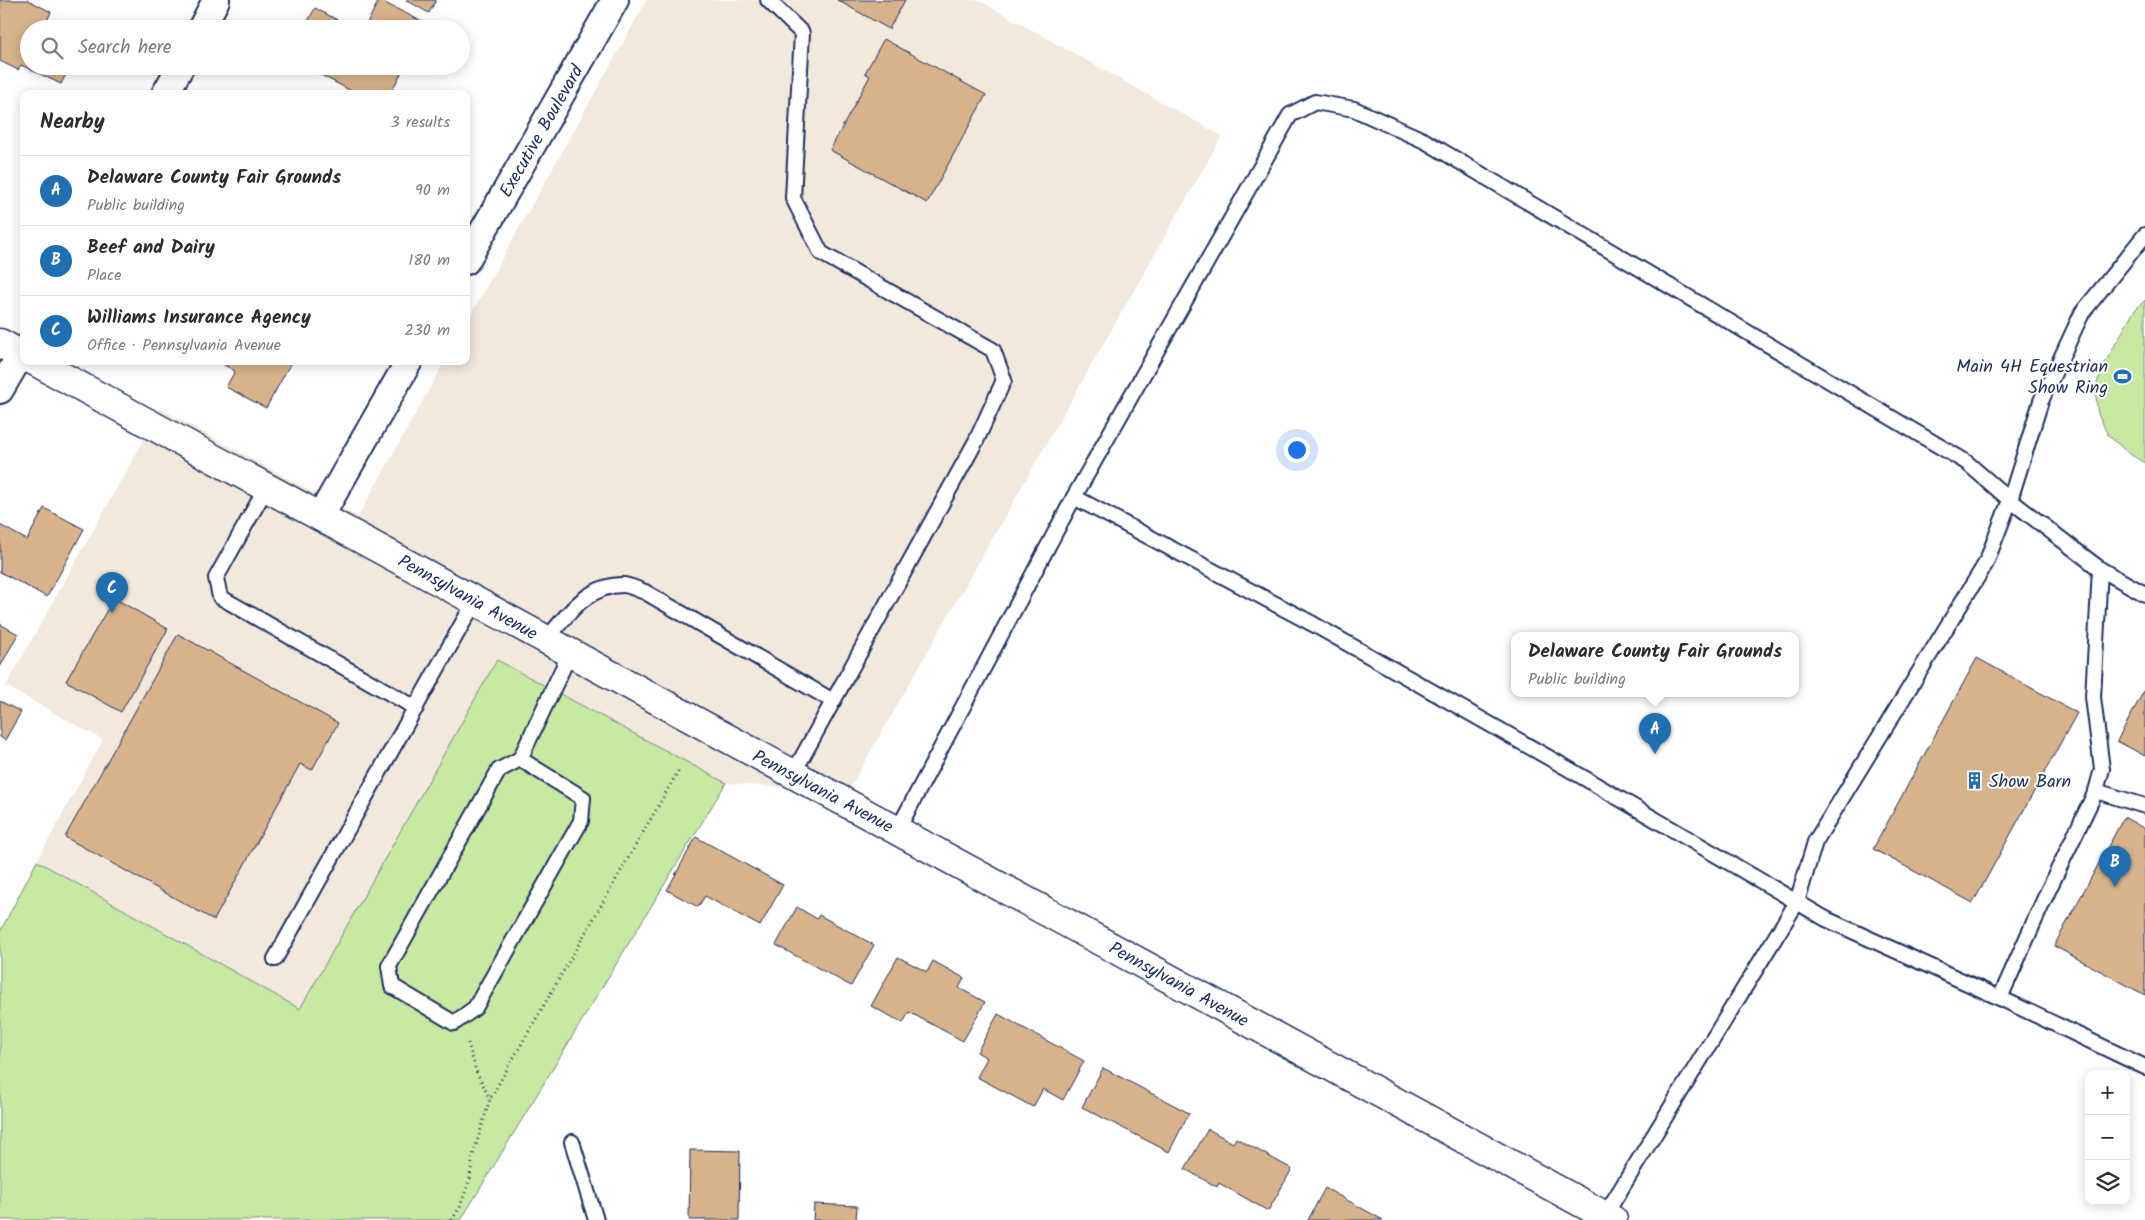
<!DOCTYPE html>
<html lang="en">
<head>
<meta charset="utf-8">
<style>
	:root { --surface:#fff; --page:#f7f7f7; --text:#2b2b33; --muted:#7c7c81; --line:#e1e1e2; --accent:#1f6fb2 }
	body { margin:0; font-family:Kalam,sans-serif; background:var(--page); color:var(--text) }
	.controls { position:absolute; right:15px; bottom:15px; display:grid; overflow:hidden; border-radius:10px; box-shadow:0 2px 12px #0003 }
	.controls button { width:45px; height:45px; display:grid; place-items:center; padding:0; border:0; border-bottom:1px solid var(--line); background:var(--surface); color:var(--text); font:25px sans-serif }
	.you { position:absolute; left:1296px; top:449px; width:18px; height:18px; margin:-12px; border:4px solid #fff; border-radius:50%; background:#1a73e8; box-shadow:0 0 0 8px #1a73e833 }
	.badge { display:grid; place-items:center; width:32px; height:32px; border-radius:50%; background:var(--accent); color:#fff; font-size:16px; font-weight:700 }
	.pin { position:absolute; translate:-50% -41px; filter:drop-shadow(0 1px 2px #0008) }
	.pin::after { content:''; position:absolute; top:26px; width:18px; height:15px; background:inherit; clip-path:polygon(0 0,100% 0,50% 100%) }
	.popup { position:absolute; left:1511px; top:632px; width:288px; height:65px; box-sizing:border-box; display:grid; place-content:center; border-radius:10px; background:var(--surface); filter:drop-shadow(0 1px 4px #0005); font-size:16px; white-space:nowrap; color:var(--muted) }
	.popup b { font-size:19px; color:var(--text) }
	.popup::after { content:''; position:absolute; left:50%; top:100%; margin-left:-10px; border:10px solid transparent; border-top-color:var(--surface) }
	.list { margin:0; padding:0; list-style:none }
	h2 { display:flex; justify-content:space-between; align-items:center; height:65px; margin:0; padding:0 20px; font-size:21px }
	h2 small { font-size:16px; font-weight:400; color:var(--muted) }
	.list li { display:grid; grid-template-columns:32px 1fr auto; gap:15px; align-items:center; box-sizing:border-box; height:70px; padding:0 20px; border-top:1px solid var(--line) }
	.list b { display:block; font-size:19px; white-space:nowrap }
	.list p { margin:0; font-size:16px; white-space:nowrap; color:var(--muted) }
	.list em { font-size:16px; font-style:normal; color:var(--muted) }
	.icon { flex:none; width:28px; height:28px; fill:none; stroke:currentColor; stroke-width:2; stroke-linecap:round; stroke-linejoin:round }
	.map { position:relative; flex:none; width:2145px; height:1220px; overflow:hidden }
	.search { position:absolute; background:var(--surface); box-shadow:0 2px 12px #0003; left:20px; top:20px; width:450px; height:55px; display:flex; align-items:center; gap:12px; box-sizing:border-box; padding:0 18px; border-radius:28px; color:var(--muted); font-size:19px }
	.panel { position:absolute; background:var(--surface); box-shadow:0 2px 12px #0003; left:20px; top:90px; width:450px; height:275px; border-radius:10px }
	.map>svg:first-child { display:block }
</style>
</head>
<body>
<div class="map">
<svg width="2145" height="1220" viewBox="0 0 2145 1220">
	<rect width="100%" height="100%" fill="#fff"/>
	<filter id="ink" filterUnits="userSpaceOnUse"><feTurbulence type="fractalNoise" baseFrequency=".02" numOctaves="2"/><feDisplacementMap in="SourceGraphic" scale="10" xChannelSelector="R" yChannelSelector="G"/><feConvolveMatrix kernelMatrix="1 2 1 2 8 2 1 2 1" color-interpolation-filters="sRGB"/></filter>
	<g filter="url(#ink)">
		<!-- built -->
		<path fill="#f3e8dc" d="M647,0H978L1222,136L847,793L726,783L497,660L300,1010L37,861L103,740L6,686L161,409L358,517L445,361H466V323Z"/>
		<!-- green -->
		<g fill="#c7e9a2" stroke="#718c80">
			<path d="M2145,300V463L2128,453L2108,435L2098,414L2095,388L2104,365L2134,311Z"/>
			<path d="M497,660L726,783L461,1220H0V932L37,861L300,1009Z"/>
		</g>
		<!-- building -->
		<g fill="#d8b28a" stroke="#1b2f5e">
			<path d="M0,0H28L51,12L47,21L63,29H29V66H70L61,84L21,65L18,70L0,61Z"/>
			<path d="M379,0L423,22L419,29H364Z"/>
			<path d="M406,0H436L429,13Z"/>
			<path d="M837,0H905L889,29Z"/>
			<path d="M315,8L354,29H304Z"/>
			<path d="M884,39L986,95L927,203L830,150L870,76L865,73Z"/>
			<path d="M304,66H405L390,94H357Z"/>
			<path d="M217,361H292L266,408L226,387L235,371Z"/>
			<path d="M44,508L84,529L47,597L0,572V525L27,540Z"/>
			<path d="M114,598L168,629L121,712L66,681Z"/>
			<path d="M0,624L18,634L0,667Z"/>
			<path d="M178,634L338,723L312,770L300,764L214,920L65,837Z"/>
			<path d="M1977,658L2077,713L1973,903L1873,849Z"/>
			<path d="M2145,689V756L2117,741Z"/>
			<path d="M0,701L21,712L5,740L0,737Z"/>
			<path d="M2124,817L2145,829V995L2054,946Z"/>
			<path d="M696,837L783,885L760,926L705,896L698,907L667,890Z"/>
			<path d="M797,907L817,919L819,915L874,945L851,986L776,945Z"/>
			<path d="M898,957L927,972L933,961L964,978L959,988L985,1002L963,1041L909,1012L903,1023L871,1006Z"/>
			<path d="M998,1014L1084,1061L1063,1100L1043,1089L1033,1107L977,1077L987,1058L977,1052Z"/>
			<path d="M1103,1068L1189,1113L1169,1152L1082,1107Z"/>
			<path d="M1208,1129L1233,1143L1236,1138L1292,1169L1268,1211L1219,1183L1217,1187L1185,1169Z"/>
			<path d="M690,1150L740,1151L739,1220H689Z"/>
			<path d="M1325,1188L1383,1220H1308Z"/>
			<path d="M814,1204L857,1206L856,1220H813Z"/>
		</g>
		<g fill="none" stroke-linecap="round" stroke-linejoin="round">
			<defs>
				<g id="service">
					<path d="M768,0L802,33L793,198L821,253L993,350L1004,380L976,441L793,774"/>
					<path d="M266,488L216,578L220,597L416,708"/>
					<path d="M1074,497L1313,624L1567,768L1826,919L2000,998L2145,1067"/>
					<path d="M546,640C567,615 587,585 623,585C630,585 638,590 645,592L833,701"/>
					<path d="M520,759L583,798L581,821L475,1008L454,1023L392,986L389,966L499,770L520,759L570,653"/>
					<path d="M2096,791L2145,806"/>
					<path d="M897,831L1074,497L1290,115L1315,102L1354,109L1425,141L1966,462L2010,500L2100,569L2145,594"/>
					<path d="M275,959L475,601"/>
					<path d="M2000,998L2047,893L2096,791L2102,769L2093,697L2100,569"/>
					<path d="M572,1142L596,1220"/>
					<path d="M1605,1215L1797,902L1815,842L1986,563L2010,500L2041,401L2082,313L2145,235"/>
				</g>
				<g id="minor">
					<path d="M201,29L216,0"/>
					<path d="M165,94L181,66"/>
					<path d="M466,261L615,0"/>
					<path d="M0,390L24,349"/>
					<path d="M320,517L409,361"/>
				</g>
				<g id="tertiary">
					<path d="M0,343L24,356"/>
					<path d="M34,361L1613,1220"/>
				</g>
			</defs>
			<!-- service casing -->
			<use href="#service" stroke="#1b2f5e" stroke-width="18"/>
			<!-- minor casing -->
			<use href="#minor" stroke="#1b2f5e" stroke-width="30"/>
			<!-- tertiary casing -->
			<use href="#tertiary" stroke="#1b2f5e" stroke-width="31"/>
			<!-- path -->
			<g stroke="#1b2f5e" stroke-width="3" stroke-dasharray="1 4" stroke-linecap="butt">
				<path d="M468,1043L476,1071L490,1099"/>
				<path d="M452,1220L460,1207L470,1178L473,1155L490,1099L680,768"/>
			</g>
			<!-- service -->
			<use href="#service" stroke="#fff" stroke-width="14"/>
			<!-- minor -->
			<use href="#minor" stroke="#fff" stroke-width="26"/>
			<!-- tertiary -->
			<use href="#tertiary" stroke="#fff" stroke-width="28"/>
		</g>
	</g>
	<!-- icons -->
	<defs>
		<symbol id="stadium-bare" viewBox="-9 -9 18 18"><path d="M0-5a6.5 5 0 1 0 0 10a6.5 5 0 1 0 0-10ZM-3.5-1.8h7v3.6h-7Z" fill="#1f6fb2" stroke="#fff" stroke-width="2.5" paint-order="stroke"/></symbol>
		<symbol id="building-bare" viewBox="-9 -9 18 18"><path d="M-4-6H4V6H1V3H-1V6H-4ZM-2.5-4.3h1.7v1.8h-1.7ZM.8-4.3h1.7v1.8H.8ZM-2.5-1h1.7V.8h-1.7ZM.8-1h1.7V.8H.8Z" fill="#1f6fb2" stroke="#fff" stroke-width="2.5" paint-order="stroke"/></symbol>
	</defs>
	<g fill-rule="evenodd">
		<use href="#stadium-bare" x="2110" y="364" width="25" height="25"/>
		<use href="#building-bare" x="1962" y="768" width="25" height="25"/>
	</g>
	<g text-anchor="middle" stroke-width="4" stroke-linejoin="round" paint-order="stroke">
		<!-- street labels -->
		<g font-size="18" fill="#1b2f5e" stroke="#fff">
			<text transform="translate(541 131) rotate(-60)" y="6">Executive Boulevard</text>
			<text transform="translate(468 597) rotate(29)" y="6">Pennsylvania Avenue</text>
			<text transform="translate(823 791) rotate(28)" y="6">Pennsylvania Avenue</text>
			<text transform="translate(1179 984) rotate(29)" y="6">Pennsylvania Avenue</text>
		</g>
		<!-- poi labels -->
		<g font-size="18" fill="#1b2f5e" stroke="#fff" text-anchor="end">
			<text x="2108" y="372">Main 4H Equestrian<tspan x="2108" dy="21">Show Ring</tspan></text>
			<text x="1989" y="787" text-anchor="start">Show Barn</text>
		</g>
	</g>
</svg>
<div class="controls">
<button>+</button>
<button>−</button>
<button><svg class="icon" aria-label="layers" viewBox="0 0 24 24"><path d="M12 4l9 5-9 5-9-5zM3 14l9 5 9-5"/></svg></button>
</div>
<div class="you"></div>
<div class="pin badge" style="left:1655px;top:754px">A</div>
<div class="popup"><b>Delaware County Fair Grounds</b>Public building</div>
<div class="pin badge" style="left:2115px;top:887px">B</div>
<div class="pin badge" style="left:112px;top:613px">C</div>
<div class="search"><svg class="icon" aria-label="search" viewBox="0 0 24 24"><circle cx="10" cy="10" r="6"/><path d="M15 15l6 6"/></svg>Search here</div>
<section class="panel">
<h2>Nearby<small>3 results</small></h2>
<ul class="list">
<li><span class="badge">A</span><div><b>Delaware County Fair Grounds</b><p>Public building</p></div><em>90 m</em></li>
<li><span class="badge">B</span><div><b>Beef and Dairy</b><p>Place</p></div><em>180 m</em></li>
<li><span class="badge">C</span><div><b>Williams Insurance Agency</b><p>Office · Pennsylvania Avenue</p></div><em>230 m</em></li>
</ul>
</section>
</div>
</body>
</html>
